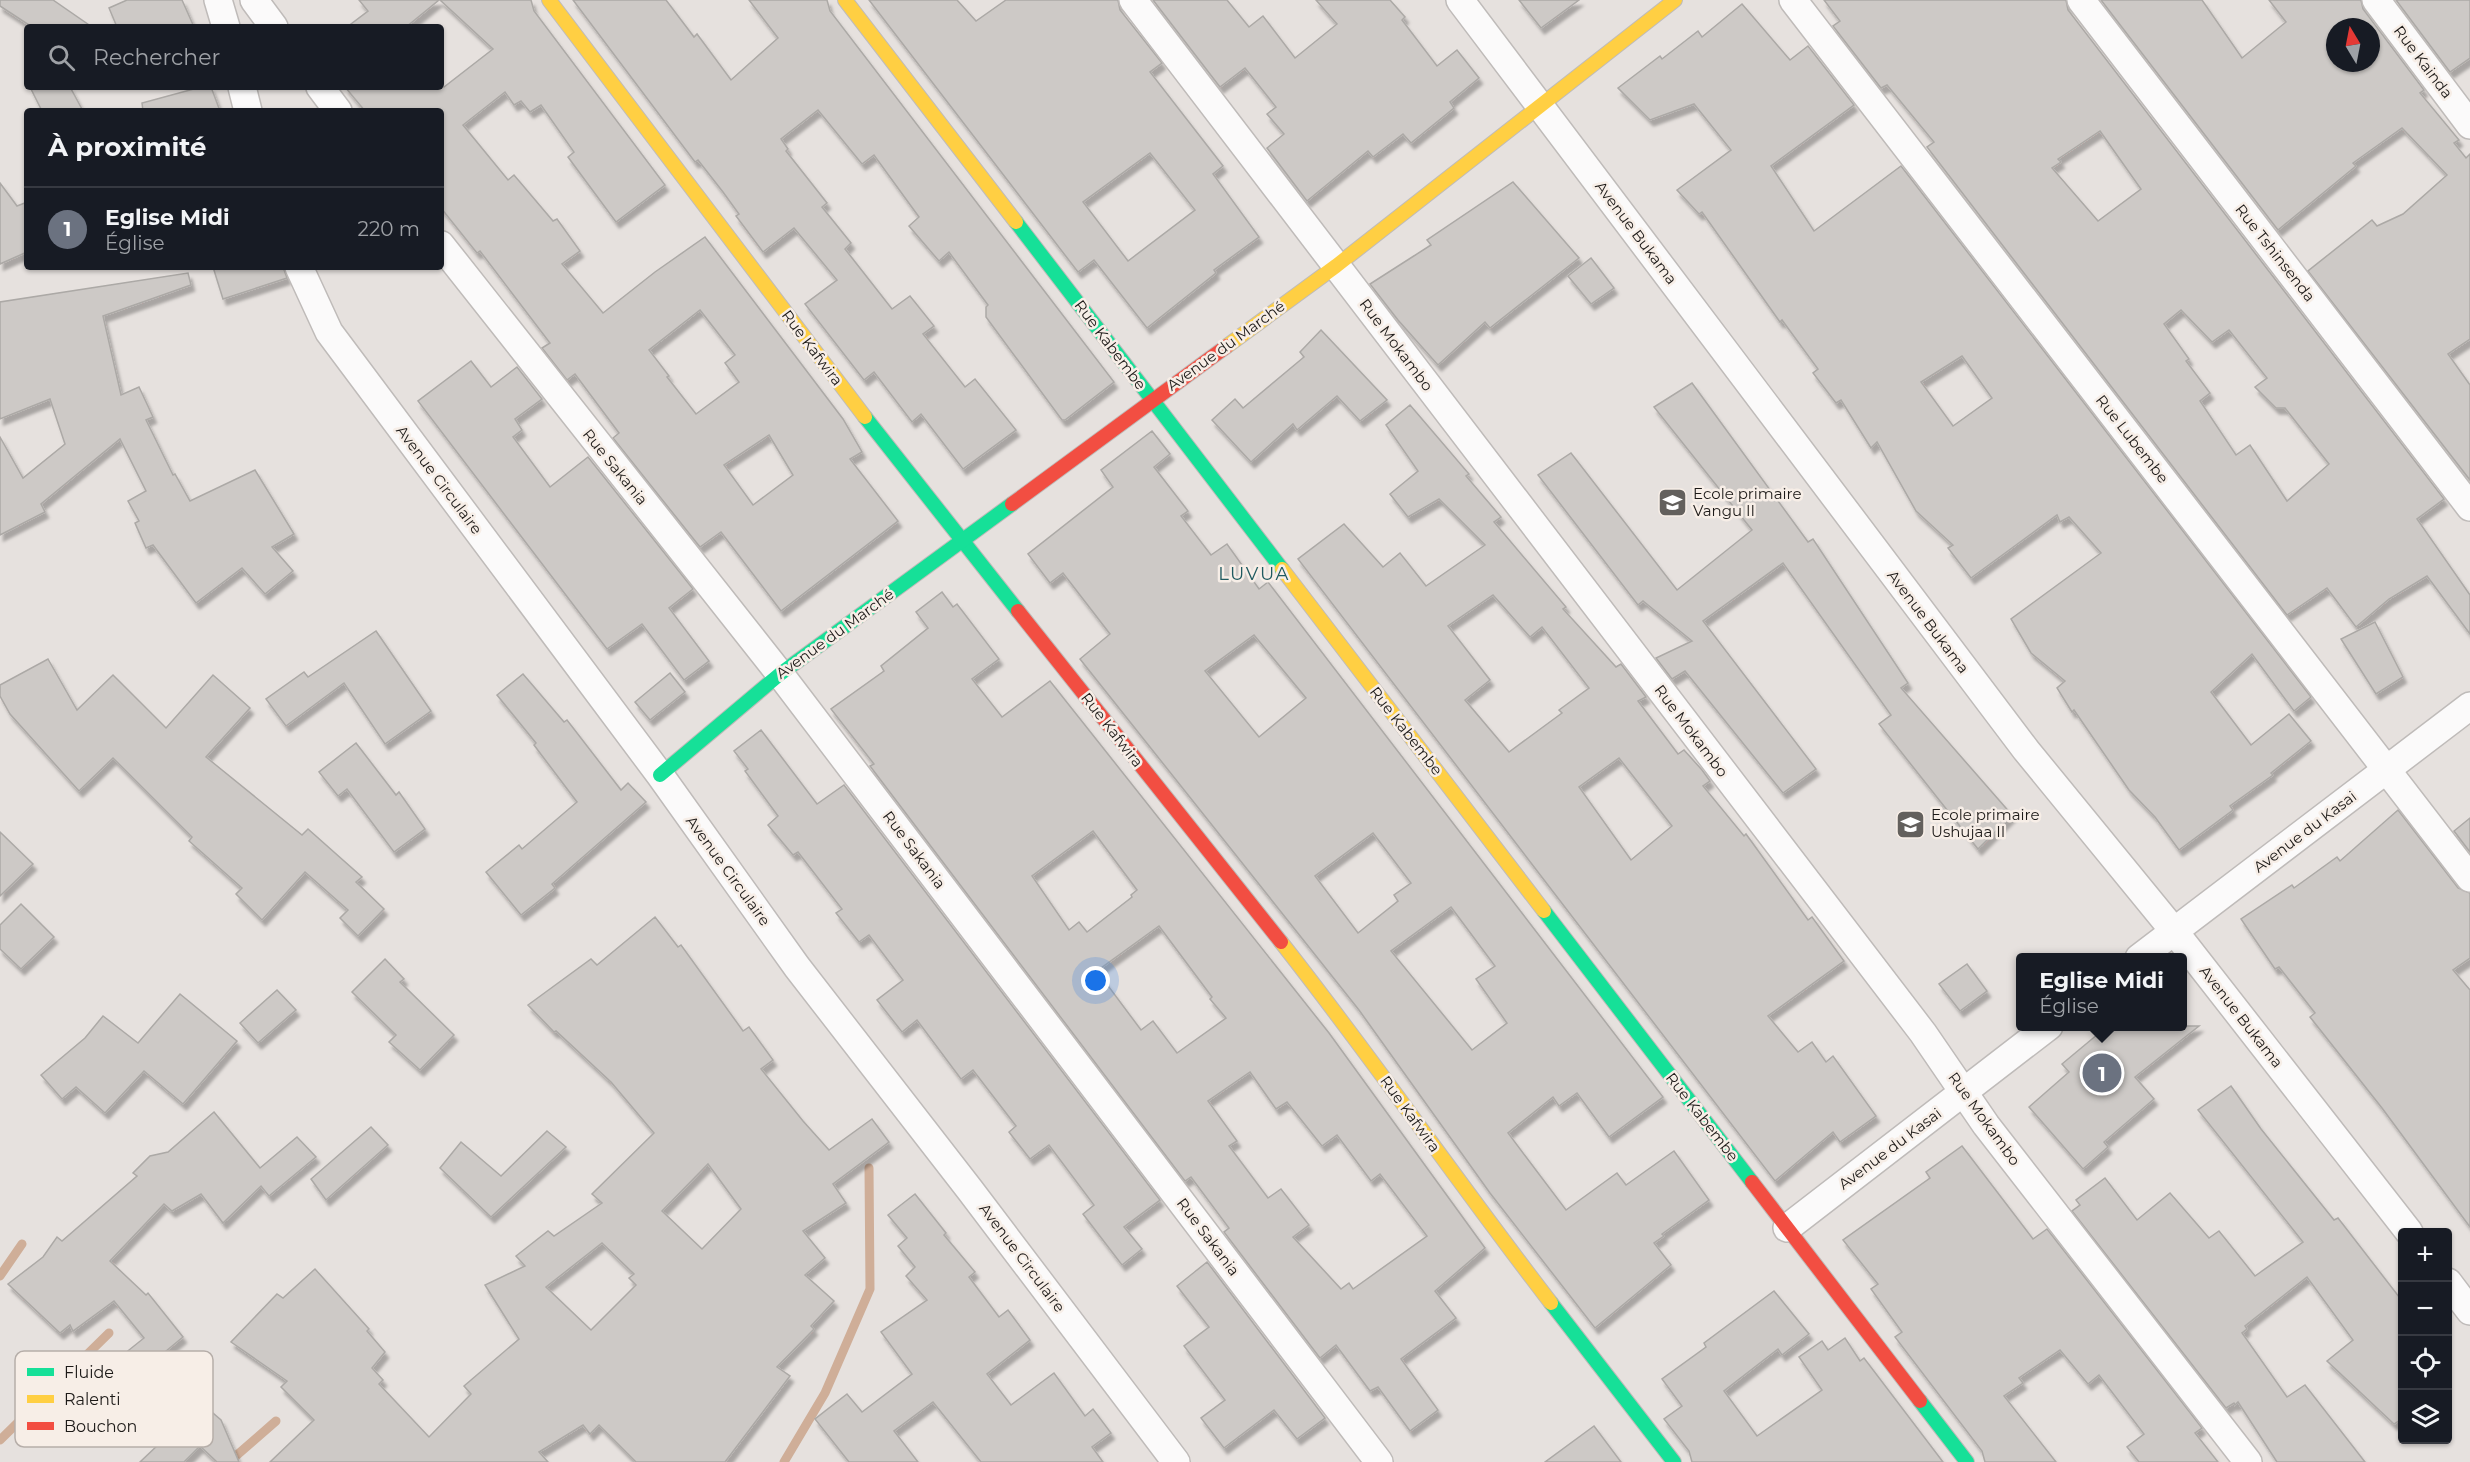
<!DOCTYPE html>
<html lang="fr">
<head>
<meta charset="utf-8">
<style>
	:root { --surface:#171b24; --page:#242831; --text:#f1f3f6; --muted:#9ea1a6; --line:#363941; --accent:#2563eb }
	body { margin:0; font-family:Montserrat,sans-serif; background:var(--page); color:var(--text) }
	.controls { position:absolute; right:18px; bottom:18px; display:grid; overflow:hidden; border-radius:6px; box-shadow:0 2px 4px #0004 }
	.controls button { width:54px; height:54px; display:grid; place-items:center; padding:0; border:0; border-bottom:2px solid var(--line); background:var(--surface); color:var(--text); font:30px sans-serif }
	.compass { position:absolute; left:2326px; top:18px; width:54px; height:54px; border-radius:50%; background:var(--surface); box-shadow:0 2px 4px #0004; rotate:350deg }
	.you { position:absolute; left:1096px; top:981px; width:21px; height:21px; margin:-15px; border:4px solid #fff; border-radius:50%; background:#1a73e8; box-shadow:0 0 0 9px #1a73e833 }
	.badge { display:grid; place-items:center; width:39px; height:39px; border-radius:50%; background:var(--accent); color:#fff; font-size:20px; font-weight:700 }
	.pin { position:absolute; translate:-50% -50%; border:3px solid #fff; box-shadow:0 2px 6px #0006 }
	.popup { position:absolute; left:2016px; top:953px; width:171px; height:78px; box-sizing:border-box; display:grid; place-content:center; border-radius:6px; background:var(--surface); filter:drop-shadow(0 2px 4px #0005); font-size:20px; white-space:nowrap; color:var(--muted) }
	.popup b { font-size:22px; color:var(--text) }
	.popup::after { content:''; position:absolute; left:50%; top:100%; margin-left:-12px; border:12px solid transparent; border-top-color:var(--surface) }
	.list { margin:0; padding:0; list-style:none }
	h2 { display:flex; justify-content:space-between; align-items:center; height:78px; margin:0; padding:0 24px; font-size:26px }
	h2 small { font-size:20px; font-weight:400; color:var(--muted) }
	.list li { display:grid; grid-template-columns:39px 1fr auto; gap:18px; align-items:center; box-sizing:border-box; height:84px; padding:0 24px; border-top:2px solid var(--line) }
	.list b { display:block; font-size:22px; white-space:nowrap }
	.list p { margin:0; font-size:20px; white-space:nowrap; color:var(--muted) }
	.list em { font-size:20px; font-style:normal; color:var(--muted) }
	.icon { flex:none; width:33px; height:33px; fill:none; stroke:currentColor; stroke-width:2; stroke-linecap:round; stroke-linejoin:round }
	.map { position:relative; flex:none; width:2470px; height:1462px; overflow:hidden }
	.search { position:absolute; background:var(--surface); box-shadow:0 2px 4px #0004; left:24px; top:24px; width:420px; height:66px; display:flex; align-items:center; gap:15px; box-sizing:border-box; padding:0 21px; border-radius:6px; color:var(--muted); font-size:22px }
	.panel { position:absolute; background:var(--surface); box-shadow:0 2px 4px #0004; left:24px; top:108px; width:420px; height:162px; border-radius:6px }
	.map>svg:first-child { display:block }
</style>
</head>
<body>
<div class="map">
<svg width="2470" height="1462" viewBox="0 0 2470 1462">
	<defs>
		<filter id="shadow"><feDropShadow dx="3.5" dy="6" stdDeviation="1.5" flood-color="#0004"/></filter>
	</defs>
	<rect width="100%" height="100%" fill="#e6e1de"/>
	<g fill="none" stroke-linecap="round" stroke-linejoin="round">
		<!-- stream -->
		<g stroke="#cfae98" stroke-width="9">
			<path d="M0,1276L22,1244"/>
			<path d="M0,1440L109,1333"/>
			<path d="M229,1462L276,1421"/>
			<path d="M784,1462L825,1393L870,1289L869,1168"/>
		</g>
	</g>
	<!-- building -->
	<g fill="#cdc9c6" stroke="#aca9a6" stroke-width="1.5" fill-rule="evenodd" filter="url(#shadow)">
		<path d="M0,0H53L92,27H32L0,6Z"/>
		<path d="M127,0H182L194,27H117L109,8Z"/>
		<path d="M359,0H439L406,27H347L368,11Z"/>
		<path d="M440,0H531L534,11L665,185L616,222L568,157L574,152L541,105L530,112L521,101L514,105L505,92L463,125L508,180L514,175L553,221L557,219L580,251L562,264L603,313L655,272L705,237L843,419L862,452L850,459L898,521L781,611L721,532L700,547L613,438L619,433L575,374L567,380L542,348L550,343L480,251L477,253L441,208V111H365L345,87H444L493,49ZM700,310L735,355L725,363L739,382L696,414L667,377L669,376L649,350ZM769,435L793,475L753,505L724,465Z"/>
		<path d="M573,0H666L694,37L697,34L731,80L778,38L749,0H827L830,11L1114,382L1065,420H1062L986,317V307L988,305L949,252L939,261L909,226L919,217L874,155L862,164L818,110L781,139L788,149L786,151L827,203L822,207L851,243L845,249L892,309L910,296L934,326L923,334L965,387L975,379L1016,430L963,469L921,414L912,422L874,372L864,380L805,304L837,280L794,228L763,252L736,216L739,214L723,192L698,160L695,162Z"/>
		<path d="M869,0H957L976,21L1006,0H1118L1120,10L1162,63L1150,72L1223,166L1213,174L1259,237L1214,270L1216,273L1147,328L1094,260L1078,272ZM1150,153L1195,210L1128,261L1083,202Z"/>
		<path d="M1153,0H1227L1249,27L1263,16L1295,58L1337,24L1316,0H1390L1405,17L1402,20L1437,66L1457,50L1479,78L1450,102L1454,108L1411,143L1403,134L1373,157L1368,151L1307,201L1267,148L1284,134L1267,114L1276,107L1245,68L1220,87Z"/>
		<path d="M1519,0H1579L1541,28Z"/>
		<path d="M1824,0H2066L2068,10L2444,499L2417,519L2470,595V634L2427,576L2389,599L2356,627L2327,588L2287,615L1927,147L1934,142L1887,85L1881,88L1833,26L1840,21ZM2100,131L2141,189L2098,221L2052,168L2061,162L2058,159ZM2181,310L2212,342L2229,330L2267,378L2255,387L2276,408H2285L2329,464L2287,501L2250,445L2236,455L2200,401L2210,393L2186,361L2189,359L2164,324Z"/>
		<path d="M2101,0H2202L2242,58L2286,22L2269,0H2361L2363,9L2424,90L2420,93L2459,140L2454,143L2466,158L2470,154V339L2448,354L2470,385V480L2308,271L2372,220L2377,226L2403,214L2447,175L2402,128L2353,163L2356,166L2278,230ZM2335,27H2371V63H2335Z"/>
		<path d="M2396,0H2470V58L2450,72Z"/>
		<path d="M1742,4L1790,60L1808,46L1854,105L1771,166L1814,231L1901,166L2311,697L2294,711L2252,654L2211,692L2251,745L2289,714L2311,741L2271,773L2273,775L2230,806L2233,810L2179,850L2155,817L2129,790L2074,710L2072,712L2057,688L2065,681L2031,653L2011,619L2101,553L2069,517L2060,522L2057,515L1971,578L1948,548L1953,545L1916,511L1877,442L1871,448L1841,400L1836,403L1813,373L1818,369L1782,320L1780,322L1702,212L1699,214L1677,190L1731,150L1694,104L1650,120L1618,88L1660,56L1662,59L1698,31L1702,37ZM1962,356L1992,398L1953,426L1921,382Z"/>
		<path d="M30,87H70L83,111H42Z"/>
		<path d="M201,87H211L220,111H143L142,103Z"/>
		<path d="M1513,182L1579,258L1490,328L1485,322L1438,365L1398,320L1370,284L1431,245L1427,240Z"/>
		<path d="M0,183L17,206L27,202V252L0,264Z"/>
		<path d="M1591,258L1614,288L1591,304L1568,276Z"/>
		<path d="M213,267H283L287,278L223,299Z"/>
		<path d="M188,273L191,285L103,316L121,395L139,387L153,417L146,420L173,475L175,474L190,501L255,470L294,534L272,547L293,571L265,594L242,568L196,603L153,545L146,548L135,523L139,521L128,501L146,491L120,439L41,504L45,512L0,535V437L23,478L65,444L50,399L0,419V302Z"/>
		<path d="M1321,330L1387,400L1360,421L1337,396L1297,430L1293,424L1251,462L1212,420L1235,399L1243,408L1304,357L1300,352Z"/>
		<path d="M471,361L491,387L517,367L542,399L515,419L522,430L513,437L550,487L588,457L693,589L669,608L709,661L684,680L642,624L607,649L418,401Z"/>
		<path d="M1692,383L1808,542L1813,539L1908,683L1901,688L2012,815L1978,849L1879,724L1891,715L1783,563L1703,621L1816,769L1783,793L1685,671L1672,679L1656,658L1692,641L1643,601L1638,605L1538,475L1571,453L1677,590L1752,530L1654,407Z"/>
		<path d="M1410,405L1469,474L1466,476L1501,517L1494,522L1566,607L1563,609L1616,667L1621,664L1646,697L1638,701L1678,754L1684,750L1702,770L1710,781L1703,786L1744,836L1746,834L1808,920L1812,917L1844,961L1768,1016L1798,1052L1812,1042L1826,1062L1833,1056L1876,1116L1840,1142L1833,1132L1775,1181L1298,559L1344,524L1383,567L1400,553L1426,586L1485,545L1439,499L1408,517L1390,494L1418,471L1386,425ZM1493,595L1530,637L1542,627L1589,688L1559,710L1562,713L1509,752L1465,700L1490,680L1448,626ZM1619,758L1672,826L1631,860L1579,787Z"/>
		<path d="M1152,431L1170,454L1154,467L1188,511L1181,516L1211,555L1227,544L1259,589L1268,582L1663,1097L1609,1137L1577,1093L1559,1106L1553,1097L1508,1133L1566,1210L1617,1173L1626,1185L1674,1151L1709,1200L1662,1234L1664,1236L1654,1243L1671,1265L1595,1328L1490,1193L1359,1010L1080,659L1110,634L1063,573L1050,583L1028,554L1113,487L1101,470ZM1254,635L1306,698L1259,737L1205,671ZM1373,833L1411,883L1394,895L1398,901L1358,933L1315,876ZM1451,907L1495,966L1476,979L1507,1023L1472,1050L1391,951Z"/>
		<path d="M942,592L953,607L957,604L999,659L972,679L1002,717L1050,681L1329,1033L1485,1248L1435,1291L1456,1318L1401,1359L1438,1410L1410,1431L1378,1387L1370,1391L1336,1345L1320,1358L1224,1232L1229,1228L1191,1177L1185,1181L870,766L874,764L831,709L884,671L881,666L928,628L916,612ZM1093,831L1137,890L1131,895L1132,897L1087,932L1079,922L1069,930L1032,876ZM1159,926L1212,997L1210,999L1226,1018L1177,1053L1153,1021L1141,1030L1097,971ZM1250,1072L1276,1109L1287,1102L1322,1146L1337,1135L1371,1181L1380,1174L1427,1236L1353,1289L1349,1283L1341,1289L1293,1237L1309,1225L1281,1189L1268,1198L1229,1146L1237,1141L1208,1101Z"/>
		<path d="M2375,622L2403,677L2376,694L2341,639Z"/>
		<path d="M376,631L431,711L385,744L344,683L286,726L266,699L304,672L308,677Z"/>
		<path d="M48,659L77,710L113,675L166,728L213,675L250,708L206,757L302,835L308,829L362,877L356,882L384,909L358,936L340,918L348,910L305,872L262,920L236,894L242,888L189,841L192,837L113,758L79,791L10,714L0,696V685Z"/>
		<path d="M670,673L685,692L650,720L635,702Z"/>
		<path d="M523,674L564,722L567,720L621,790L628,783L646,802L552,884L555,888L521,915L486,872L519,845L522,849L577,802L534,745L536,743L497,695Z"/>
		<path d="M761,730L817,804L844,785L1160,1200L1124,1227L1142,1249L1122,1265L1083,1214L1094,1205L1049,1145L1030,1159L1009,1132L1016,1126L973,1070L961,1079L917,1020L902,1032L877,1000L903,980L869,935L859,942L836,913L842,909L798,852L793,855L768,825L778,816L745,771L748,769L734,751Z"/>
		<path d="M356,743L396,795L399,792L425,829L394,852L347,789L338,796L319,772Z"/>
		<path d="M2398,810L2458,888L2470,893V958L2453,970L2470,990V1227L2382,1108L2310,1017L2315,1013L2279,967L2275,969L2241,919L2292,885L2294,888L2337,857L2340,861Z"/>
		<path d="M2470,818V852L2454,831Z"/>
		<path d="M0,832L33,864L0,896Z"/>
		<path d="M21,904L54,937L21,969L0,949V925Z"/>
		<path d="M655,917L678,947L681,945L743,1031L749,1027L773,1060L761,1069L803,1121L829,1150L872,1119L889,1142L833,1184L846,1203L803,1231L825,1258L805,1275L834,1301L811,1326L814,1329L777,1367L790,1376L725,1462H636L599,1425L590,1434L583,1425L539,1452L548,1462H270L314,1420L281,1387L287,1381L231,1342L277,1294L283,1298L315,1269L369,1329L367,1331L385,1352L372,1368L383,1380L379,1384L429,1437L471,1394L464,1386L519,1339L485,1285L525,1266L516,1256L548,1231L554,1236L602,1203L592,1194L654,1133L611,1082L556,1031L554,1032L528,1005L591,959L597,965ZM708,1164L741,1209L702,1249L662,1211ZM602,1243L634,1274L629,1278L636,1285L591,1330L546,1287Z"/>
		<path d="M385,959L404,979L400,982L454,1035L420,1070L389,1042L396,1035L352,992Z"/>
		<path d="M1967,964L1987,991L1960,1011L1939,984Z"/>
		<path d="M277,990L296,1010L258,1043L240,1023Z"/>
		<path d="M180,994L237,1041L183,1104L144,1071L105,1113L76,1087L62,1099L41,1075L85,1038L103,1016L138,1043Z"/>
		<path d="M2119,1026H2199L2135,1077L2154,1099L2104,1142L2108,1147L2083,1169L2029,1107L2069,1072L2062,1064L2098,1034L2103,1040Z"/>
		<path d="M2231,1086L2261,1129L2334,1220L2338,1218L2403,1302V1418L2394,1424L2327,1361L2353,1340L2307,1277L2245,1326L2247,1329L2242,1333L2287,1397L2305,1385L2365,1462H2277L2238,1402L2235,1405L2234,1403L2226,1408L2072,1211L2080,1205L2076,1200L2105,1178L2137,1220L2170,1193L2209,1238L2219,1231L2255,1276L2303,1242L2198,1110Z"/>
		<path d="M214,1112L260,1168L297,1137L316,1157L269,1196L261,1186L223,1223L201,1194L172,1211L164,1204L110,1261L146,1295L148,1293L183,1337L125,1385L109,1366L144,1338L114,1301L73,1331L70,1325L60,1333L8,1284L43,1257L57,1237L62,1241L137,1176L133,1173L150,1156L168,1152Z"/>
		<path d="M371,1127L388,1145L326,1200L311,1179Z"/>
		<path d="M547,1131L566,1147L491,1217L440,1168L461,1142L501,1176Z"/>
		<path d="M1962,1146L2033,1239L2047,1229L2202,1428L2195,1433L2218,1462H2139L2127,1447L2144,1434L2099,1375L2088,1384L2060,1350L2019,1378L2023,1383L2004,1396L2056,1462H1985L1982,1451L1895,1337L1902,1332L1871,1289L1878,1284L1843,1240L1930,1178L1926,1172Z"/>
		<path d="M915,1194L946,1233L944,1235L975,1272L969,1277L999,1317L1008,1310L1030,1340L987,1374L1011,1405L1054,1373L1085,1416L1093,1409L1111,1433L1092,1447L1103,1462H981L933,1402L894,1431L918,1462H849L815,1419L847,1394L862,1412L912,1374L881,1332L927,1300L906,1276L915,1267L898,1246L907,1238L888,1215Z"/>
		<path d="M1207,1262L1325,1418L1297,1439L1274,1410L1224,1448L1201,1418L1225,1400L1184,1346L1209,1327L1177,1286Z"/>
		<path d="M1774,1291L1809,1334L1782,1355L1778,1349L1724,1391L1757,1436L1822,1390L1799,1357L1822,1341L1828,1350L1845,1338L1860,1361L1864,1358L1943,1462H1692L1689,1451L1664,1419L1682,1406L1662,1379L1706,1347L1704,1343Z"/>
		<path d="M185,1389L221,1420L239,1462H217L200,1446L184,1462H140L180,1424L165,1410Z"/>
		<path d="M1594,1426L1621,1462H1545Z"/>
	</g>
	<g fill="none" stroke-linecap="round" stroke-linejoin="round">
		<defs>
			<g id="street">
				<path d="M218,0L226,27"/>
				<path d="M254,0L274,27"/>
				<path d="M1133,0L1923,1033L1986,1125L2248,1462"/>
				<path d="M1460,0L2026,750L2174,931L2409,1232"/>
				<path d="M1793,0L2470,878"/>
				<path d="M2081,0L2470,507"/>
				<path d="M2376,0L2470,125"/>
				<path d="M242,87L248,111"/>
				<path d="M320,87L338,111"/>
				<path d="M441,245L780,674L1379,1462"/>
				<path d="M299,267L329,332L660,775L797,967L970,1190L1176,1462"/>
				<path d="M2139,958L2470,706"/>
				<path d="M1787,1228L2049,1026"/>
				<path d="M2448,1282L2470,1311"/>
			</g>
			<g id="fast">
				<path d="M1016,222L1282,569"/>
				<path d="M865,417L1018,611"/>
				<path d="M660,775L780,674L1012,504"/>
				<path d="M1544,911L1752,1182"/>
				<path d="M1551,1303L1674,1462"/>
				<path d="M1920,1401L1967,1462"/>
			</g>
			<g id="slow">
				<path d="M549,0L865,417"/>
				<path d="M845,0L1016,222"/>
				<path d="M1227,346L1336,266L1675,0"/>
				<path d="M1282,569L1544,911"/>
				<path d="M1281,942C1374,1060 1459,1184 1551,1303"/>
			</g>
			<g id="jam">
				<path d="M1012,504L1227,346"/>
				<path d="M1018,611L1281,942"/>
				<path d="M1752,1182L1920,1401"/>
			</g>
		</defs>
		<!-- street casing -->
		<use href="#street" stroke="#bfbbb9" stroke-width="30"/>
		<!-- fast casing -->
		<use href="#fast" stroke="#bfbbb9" stroke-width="16"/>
		<!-- slow casing -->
		<use href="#slow" stroke="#bfbbb9" stroke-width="16"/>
		<!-- jam casing -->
		<use href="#jam" stroke="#bfbbb9" stroke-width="16"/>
		<!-- street -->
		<use href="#street" stroke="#fbfafa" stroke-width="27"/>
		<!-- fast -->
		<use href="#fast" stroke="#16e098" stroke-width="14"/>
		<!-- slow -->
		<use href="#slow" stroke="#ffcf43" stroke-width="14"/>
		<!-- jam -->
		<use href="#jam" stroke="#f24e42" stroke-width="14"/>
	</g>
	<!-- icons -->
	<defs>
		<symbol id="school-square" viewBox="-11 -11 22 22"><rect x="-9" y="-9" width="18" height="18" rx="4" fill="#63605d" stroke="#f7eee7"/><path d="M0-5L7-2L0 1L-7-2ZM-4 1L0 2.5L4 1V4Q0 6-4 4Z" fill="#fff"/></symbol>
	</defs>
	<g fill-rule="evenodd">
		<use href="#school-square" x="1656" y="486" width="33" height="33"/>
		<use href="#school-square" x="1894" y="808" width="33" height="33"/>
	</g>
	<g text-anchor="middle" stroke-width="5" stroke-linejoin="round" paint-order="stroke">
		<!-- street labels -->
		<g font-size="15" fill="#1d1a18" stroke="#f7eee7">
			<text transform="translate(2423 62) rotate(53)" y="5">Rue Kainda</text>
			<text transform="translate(1636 233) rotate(53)" y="5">Avenue Bukama</text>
			<text transform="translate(2275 253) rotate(52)" y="5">Rue Tshinsenda</text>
			<text transform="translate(1110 345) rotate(53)" y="5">Rue Kabembe</text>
			<text transform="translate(1396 345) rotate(53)" y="5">Rue Mokambo</text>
			<text transform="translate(1226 346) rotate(-36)" y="5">Avenue du Marché</text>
			<text transform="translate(812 348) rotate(53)" y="5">Rue Kafwira</text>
			<text transform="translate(2132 439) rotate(52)" y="5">Rue Lubembe</text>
			<text transform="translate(615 467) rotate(51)" y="5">Rue Sakania</text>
			<text transform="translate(439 480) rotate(53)" y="5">Avenue Circulaire</text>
			<text transform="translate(1928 622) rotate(53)" y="5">Avenue Bukama</text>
			<text transform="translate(835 634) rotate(-36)" y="5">Avenue du Marché</text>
			<text transform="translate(1112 730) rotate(52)" y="5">Rue Kafwira</text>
			<text transform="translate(1406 731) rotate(52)" y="5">Rue Kabembe</text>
			<text transform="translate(1691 731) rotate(53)" y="5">Rue Mokambo</text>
			<text transform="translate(2305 832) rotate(-37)" y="5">Avenue du Kasai</text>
			<text transform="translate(914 850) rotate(53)" y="5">Rue Sakania</text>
			<text transform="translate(728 871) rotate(54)" y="5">Avenue Circulaire</text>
			<text transform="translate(2241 1017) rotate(52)" y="5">Avenue Bukama</text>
			<text transform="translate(1410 1114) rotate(54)" y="5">Rue Kafwira</text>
			<text transform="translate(1702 1117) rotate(52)" y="5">Rue Kabembe</text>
			<text transform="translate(1984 1119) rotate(54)" y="5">Rue Mokambo</text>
			<text transform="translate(1890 1149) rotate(-37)" y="5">Avenue du Kasai</text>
			<text transform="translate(1208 1237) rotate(53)" y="5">Rue Sakania</text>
			<text transform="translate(1022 1258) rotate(53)" y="5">Avenue Circulaire</text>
		</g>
		<!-- poi labels -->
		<g font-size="15" fill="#1d1a18" stroke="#f7eee7" text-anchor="start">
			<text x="1693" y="499">Ecole primaire<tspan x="1693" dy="17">Vangu II</tspan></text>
			<text x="1931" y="820">Ecole primaire<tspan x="1931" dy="17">Ushujaa II</tspan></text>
		</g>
		<!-- quarter labels -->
		<g font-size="18" letter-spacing="1.5" fill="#1f5a60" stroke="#f7eee7">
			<text x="1254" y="580">LUVUA</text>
		</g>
	</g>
	<!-- legend -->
	<rect x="15" y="1351" width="198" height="96" rx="9" fill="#f7eee7" stroke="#b6aea9" stroke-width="1.5"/>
	<rect x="27" y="1368" width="27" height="8" fill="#16e098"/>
	<rect x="27" y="1395" width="27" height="8" fill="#ffcf43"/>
	<rect x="27" y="1422" width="27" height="8" fill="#f24e42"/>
	<g font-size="16" fill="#1d1a18">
		<text x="64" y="1378">Fluide</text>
		<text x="64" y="1405">Ralenti</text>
		<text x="64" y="1432">Bouchon</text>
	</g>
</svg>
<div class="controls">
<button>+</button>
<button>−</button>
<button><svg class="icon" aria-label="locate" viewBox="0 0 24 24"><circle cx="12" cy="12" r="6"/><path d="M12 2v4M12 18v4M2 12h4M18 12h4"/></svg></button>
<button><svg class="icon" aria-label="layers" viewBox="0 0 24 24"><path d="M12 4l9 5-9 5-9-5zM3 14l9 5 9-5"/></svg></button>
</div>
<svg class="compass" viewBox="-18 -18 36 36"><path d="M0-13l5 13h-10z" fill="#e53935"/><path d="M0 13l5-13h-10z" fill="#9ea1a6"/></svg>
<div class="you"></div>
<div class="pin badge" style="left:2102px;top:1073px;background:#6b7280">1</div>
<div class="popup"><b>Eglise Midi</b>Église</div>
<div class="search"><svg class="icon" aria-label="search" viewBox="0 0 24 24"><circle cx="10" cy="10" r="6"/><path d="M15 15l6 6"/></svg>Rechercher</div>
<section class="panel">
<h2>À proximité<small></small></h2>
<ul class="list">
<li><span class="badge" style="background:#6b7280">1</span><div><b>Eglise Midi</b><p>Église</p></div><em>220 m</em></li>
</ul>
</section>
</div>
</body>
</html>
